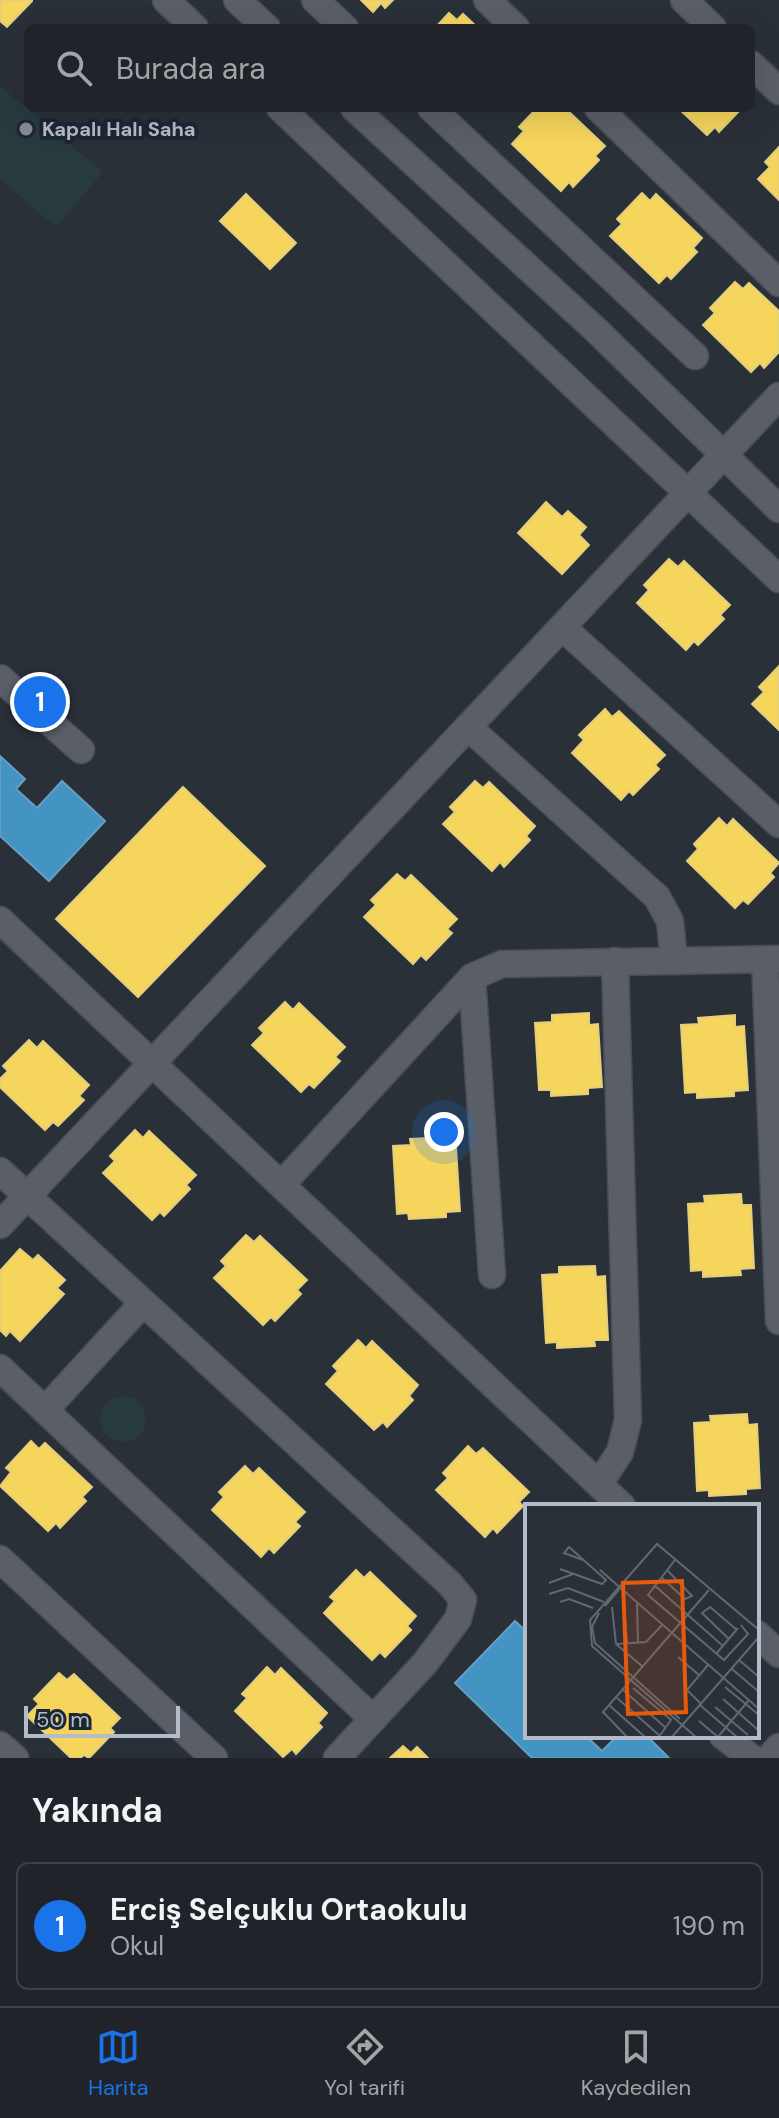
<!DOCTYPE html>
<html lang="tr">
<head>
<meta charset="utf-8">
<style>
	:root { --surface:#20242a; --page:#2d3036; --text:#f1f3f6; --muted:#a2a4a8; --line:#3d4147; --accent:#1a73e8 }
	body { margin:0; font-family:"DM Sans",sans-serif; background:var(--page); color:var(--text) }
	.scale { position:absolute; left:24px; bottom:20px; width:156px; box-sizing:border-box; padding-left:8px; border:4px solid #b4bcc9; border-top:0; font-size:22px; line-height:28px; white-space:nowrap; color:#b4bcc9; -webkit-text-stroke:6px #1d2633; paint-order:stroke }
	.you { position:absolute; left:444px; top:1132px; width:28px; height:28px; margin:-20px; border:6px solid #fff; border-radius:50%; background:#1a73e8; box-shadow:0 0 0 12px #1a73e833 }
	.badge { display:grid; place-items:center; width:52px; height:52px; border-radius:50%; background:var(--accent); color:#fff; font-size:26px; font-weight:700 }
	.pin { position:absolute; translate:-50% -50%; border:4px solid #fff; box-shadow:0 2px 8px #0006 }
	.list { margin:0; padding:0; list-style:none }
	h2 { display:flex; justify-content:space-between; align-items:center; height:104px; margin:0; padding:0 32px; font-size:34px }
	h2 small { font-size:26px; font-weight:400; color:var(--muted) }
	.list li { display:grid; grid-template-columns:52px 1fr auto; gap:24px; align-items:center; box-sizing:border-box; height:128px; margin:0 16px 16px; padding:0 16px; border:2px solid var(--line); border-radius:12px }
	.list b { display:block; font-size:30px; white-space:nowrap }
	.list p { margin:0; font-size:26px; white-space:nowrap; color:var(--muted) }
	.list em { font-size:26px; font-style:normal; color:var(--muted) }
	.icon { flex:none; width:44px; height:44px; fill:none; stroke:currentColor; stroke-width:2; stroke-linecap:round; stroke-linejoin:round }
	.map { position:relative; flex:none; width:779px; height:1758px; overflow:hidden }
	.search { position:absolute; background:var(--surface); box-shadow:0 8px 32px #0002; left:24px; right:24px; top:24px; height:88px; display:flex; align-items:center; gap:20px; box-sizing:border-box; padding:0 28px; border-radius:12px; color:var(--muted); font-size:30px }
	.sheet { height:248px; background:var(--surface) }
	nav { display:flex; justify-content:space-around; align-items:center; box-sizing:border-box; height:112px; border-top:2px solid var(--line); background:var(--surface); font-size:22px; color:var(--muted) }
	nav a { display:grid; justify-items:center; gap:4px }
	nav .on { color:var(--accent) }
	.map>svg:first-child { display:block }
</style>
</head>
<body>
<div class="map">
<svg width="779" height="1758" viewBox="0 0 779 1758">
	<rect width="100%" height="100%" fill="#2a3038"/>
	<!-- green -->
	<g fill="#273a3e">
		<path d="M0,86L103,172L56,227L0,179Z"/>
		<circle cx="123" cy="1419" r="23"/>
	</g>
	<!-- homes -->
	<g fill="#f6d55c" stroke="#e2ce7d" stroke-width="2">
		<path d="M0,0H32V1L7,27L0,21Z"/>
		<path d="M361,0H393L385,8L381,3L373,12Z"/>
		<path d="M449,13L457,20L463,14L478,28H435Z"/>
		<path d="M537,108H565L605,146L595,156L599,160L573,187L569,182L561,191L512,144L524,131L519,127Z"/>
		<path d="M678,108H742L719,132L715,127L707,135Z"/>
		<path d="M779,147V200L758,179L770,167L765,162Z"/>
		<path d="M642,193L650,201L656,194L702,238L693,248L697,252L671,279L667,275L659,283L610,236L622,224L617,219Z"/>
		<path d="M246,194L296,243L270,269L220,221Z"/>
		<path d="M735,282L743,289L749,283L779,311V352L764,368L760,363L751,372L703,325L715,313L710,308Z"/>
		<path d="M546,502L562,517L568,511L586,527L579,535L589,545L562,574L518,533Z"/>
		<path d="M669,559L678,567L684,561L730,605L720,615L724,619L698,645L694,641L686,650L637,603L649,590L644,585Z"/>
		<path d="M779,666V730L752,704L764,692L759,687Z"/>
		<path d="M605,709L612,717L619,711L665,755L655,765L659,769L633,795L629,791L621,800L572,753L584,740L579,735Z"/>
		<path d="M475,781L483,788L489,782L535,826L526,836L530,840L504,867L500,862L492,871L443,824L455,812L450,807Z"/>
		<path d="M183,787L265,866L138,997L56,919Z"/>
		<path d="M719,818L727,826L733,819L779,863L770,873L774,877L748,904L743,900L735,908L687,861L698,849L694,844Z"/>
		<path d="M397,874L405,881L411,875L457,919L447,929L452,933L426,960L421,955L413,964L364,917L376,905L371,900Z"/>
		<path d="M285,1002L293,1010L299,1003L345,1047L335,1057L340,1061L314,1088L309,1084L301,1092L252,1045L264,1033L259,1028Z"/>
		<path d="M589,1013V1025L598,1024L602,1087L588,1088V1094L551,1096V1090H539L535,1023L552,1022V1015Z"/>
		<path d="M735,1015V1027L744,1026L748,1090L734,1091V1096L697,1098V1092L685,1093L681,1025L699,1024L698,1018Z"/>
		<path d="M29,1040L37,1048L43,1041L89,1085L79,1096L84,1100L58,1126L53,1122L45,1130L0,1087V1079L8,1071L3,1066Z"/>
		<path d="M135,1130L143,1138L149,1131L196,1175L186,1185L190,1189L164,1216L160,1212L152,1220L103,1173L115,1161L110,1156Z"/>
		<path d="M447,1137V1148L456,1147L460,1211L446,1212V1217L409,1219L408,1213L397,1214L393,1146L411,1145L410,1139Z"/>
		<path d="M741,1194L742,1205H751L754,1268L740,1269L741,1275L703,1277V1270L691,1271L688,1204L705,1203L704,1196Z"/>
		<path d="M246,1235L254,1242L260,1236L307,1280L297,1290L301,1294L275,1321L271,1317L263,1325L214,1278L226,1266L221,1261Z"/>
		<path d="M20,1249L33,1260L38,1255L65,1280L57,1288L64,1294L20,1341L10,1331L6,1336L0,1330V1271Z"/>
		<path d="M595,1266L596,1277L605,1276L608,1340H594L595,1346L557,1348V1342L546,1343L542,1275L559,1274V1267Z"/>
		<path d="M358,1340L366,1348L372,1341L418,1385L409,1396L413,1400L387,1427L383,1422L374,1430L326,1384L338,1371L333,1366Z"/>
		<path d="M747,1414L748,1425L757,1424L760,1488L746,1489V1494L709,1496V1490L697,1491L694,1423L711,1422L710,1416Z"/>
		<path d="M31,1441L39,1449L45,1443L92,1487L82,1497L86,1501L60,1528L56,1523L48,1531L0,1486L11,1472L6,1468Z"/>
		<path d="M468,1446L476,1454L483,1448L529,1492L519,1502L523,1506L497,1533L493,1528L485,1537L436,1490L448,1478L443,1473Z"/>
		<path d="M245,1466L253,1474L259,1468L305,1512L295,1522L300,1526L274,1553L269,1548L261,1557L212,1510L224,1497L219,1492Z"/>
		<path d="M356,1570L364,1578L370,1572L416,1616L407,1626L411,1630L385,1657L380,1652L372,1660L324,1613L335,1601L330,1597Z"/>
		<path d="M267,1667L275,1675L281,1668L327,1713L318,1723L322,1727L296,1754L292,1749L283,1757L235,1711L247,1698L242,1694Z"/>
		<path d="M59,1673L67,1680L74,1674L120,1718L110,1728L114,1732L89,1758L84,1755L80,1758H71L27,1716L39,1704L34,1699Z"/>
		<path d="M403,1746L411,1753L417,1747L428,1758H390Z"/>
	</g>
	<!-- schools -->
	<g fill="#4393c3" stroke="#659fc5" stroke-width="2">
		<path d="M0,756L25,779L16,789L37,808L62,781L105,821L49,881L0,836Z"/>
		<path d="M515,1621L527,1632V1736H586L602,1751L617,1736H647L669,1758H532L455,1683Z"/>
	</g>
	<g fill="none" stroke-linecap="round" stroke-linejoin="round">
		<defs>
			<g id="minor">
				<path d="M166,0L195,28"/>
				<path d="M237,0L267,28"/>
				<path d="M315,0L345,28"/>
				<path d="M487,0L516,28"/>
				<path d="M684,0L713,28"/>
				<path d="M751,64L779,91"/>
				<path d="M280,108L779,579"/>
				<path d="M354,108L596,330L779,509"/>
				<path d="M431,108L695,356"/>
				<path d="M598,108L779,283"/>
				<path d="M562,627L779,824"/>
				<path d="M0,678L81,750"/>
				<path d="M468,727L657,897L670,921L674,961"/>
				<path d="M0,920L622,1506"/>
				<path d="M765,960L779,1321"/>
				<path d="M472,977L492,1275"/>
				<path d="M0,1171L450,1584L463,1600L458,1619L425,1663L337,1758"/>
				<path d="M282,1184L472,977L502,964L779,959"/>
				<path d="M0,1225L779,396"/>
				<path d="M0,1368L373,1719"/>
				<path d="M45,1410L143,1303"/>
				<path d="M599,1484L620,1452L628,1420L615,961"/>
				<path d="M0,1559L214,1758"/>
				<path d="M757,1634L779,1654"/>
				<path d="M723,1736L752,1758"/>
				<path d="M0,1745L15,1758"/>
				<path d="M769,1758L779,1747"/>
			</g>
		</defs>
		<!-- minor casing -->
		<use href="#minor" stroke="#484c53" stroke-width="29"/>
		<!-- minor -->
		<use href="#minor" stroke="#5a5e66" stroke-width="26"/>
	</g>
	<!-- markers -->
	<circle fill="#848b96" stroke="#1d2633" stroke-width="3" cx="26" cy="129" r="8"/>
	<g text-anchor="middle" stroke-width="8" stroke-linejoin="round" paint-order="stroke">
		<!-- poi labels -->
		<g font-size="20" font-weight="bold" fill="#b4bcc9" stroke="#1d2633" text-anchor="start">
			<text x="42" y="136">Kapalı Halı Saha</text>
		</g>
	</g>
	<!-- overview -->
	<g transform="translate(525 1504)">
		<rect width="234" height="234" fill="#2a3038"/>
		<path fill="none" stroke="#616872" stroke-width="2" d="M150,56L123,91L199,156L223,130L216,121M35,65L77,80L81,76L44,43L39,49L58,56M75,66L234,205M136,73L160,95L167,92L142,66M24,79L48,70M129,81L198,142M24,90L43,84L79,98M35,98L44,95L68,104M112,100L113,138M80,102L97,82M87,103L91,140L118,163M99,103L102,139M74,109L67,123L70,139L155,215M204,135L177,109L185,103L212,126M92,140L121,138L137,121M191,150L213,124M153,153L174,171M214,156L234,173M207,165L234,188M200,183L234,211M108,184L146,216L133,234M98,186L141,224M91,193L135,232M198,195L233,226M176,200L162,186L183,161M84,201L121,234M175,201L213,234M190,203L223,231M174,217L193,233M103,234L78,208L184,86M146,234L234,133M172,234L67,142L65,116L132,40L234,126M192,234L224,196"/>
		<path fill="#e8590c" fill-opacity="0.15" stroke="#e8590c" stroke-width="4" d="M157,77L161,208L103,210L98,79Z"/>
		<rect width="234" height="234" fill="none" stroke="#b4bcc9" stroke-width="4"/>
	</g>
</svg>
<div class="scale">50 m</div>
<div class="you"></div>
<div class="pin badge" style="left:40px;top:702px">1</div>
<div class="search"><svg class="icon" aria-label="search" viewBox="0 0 24 24"><circle cx="10" cy="10" r="6"/><path d="M15 15l6 6"/></svg>Burada ara</div>
</div>
<section class="sheet">
<h2>Yakında<small></small></h2>
<ul class="list">
<li><span class="badge">1</span><div><b>Erciş Selçuklu Ortaokulu</b><p>Okul</p></div><em>190 m</em></li>
</ul>
</section>
<nav>
<a class="on"><svg class="icon" aria-label="map" viewBox="0 0 24 24"><path d="M3 6l6-2 6 2 6-2v14l-6 2-6-2-6 2zM9 4v14M15 6v14"/></svg>Harita</a>
<a><svg class="icon" aria-label="directions" viewBox="0 0 24 24"><path d="M12 3l9 9-9 9-9-9zM9 14v-3h6M13 9l2 2-2 2"/></svg>Yol tarifi</a>
<a><svg class="icon" aria-label="saved" viewBox="0 0 24 24"><path d="M7 4h10v16l-5-4-5 4z"/></svg>Kaydedilen</a>
</nav>
</body>
</html>
